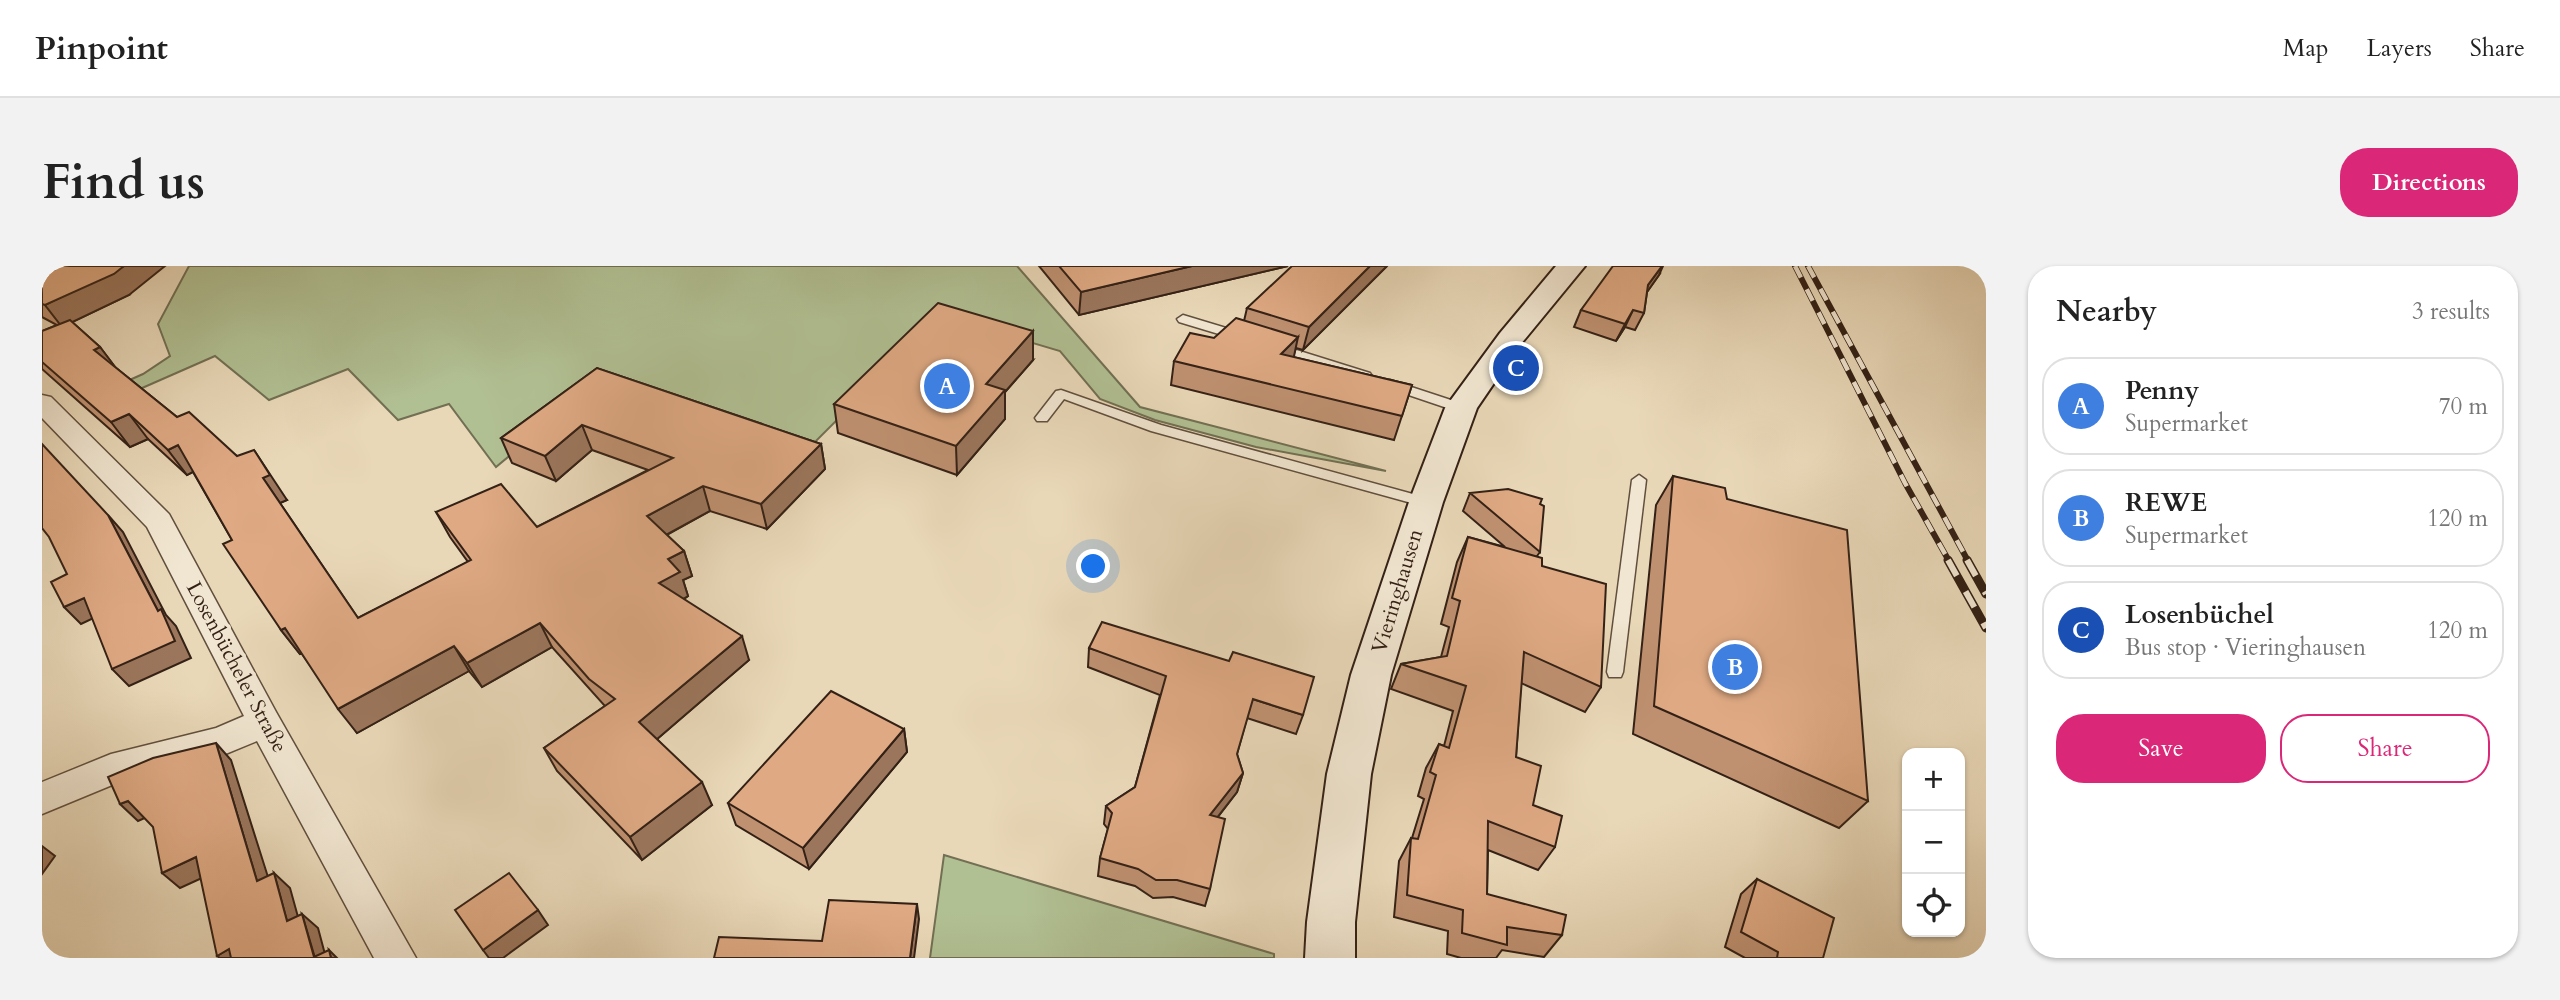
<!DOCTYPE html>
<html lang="en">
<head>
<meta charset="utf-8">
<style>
	:root { --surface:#fff; --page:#f2f2f2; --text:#222; --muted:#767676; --line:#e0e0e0; --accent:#db2777 }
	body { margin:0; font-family:Cardo,serif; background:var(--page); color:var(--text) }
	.controls { position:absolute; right:21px; bottom:21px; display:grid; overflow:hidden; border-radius:14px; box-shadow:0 2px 5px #0004 }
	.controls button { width:63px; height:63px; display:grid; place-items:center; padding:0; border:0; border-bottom:2px solid var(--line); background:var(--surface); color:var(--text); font:35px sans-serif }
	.you { position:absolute; left:1052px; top:301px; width:24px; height:24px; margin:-18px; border:5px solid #fff; border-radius:50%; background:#1a73e8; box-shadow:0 0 0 10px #1a73e833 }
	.badge { display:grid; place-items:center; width:46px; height:46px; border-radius:50%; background:var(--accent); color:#fff; font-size:23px; font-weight:700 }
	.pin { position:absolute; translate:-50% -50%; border:4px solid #fff; box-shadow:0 2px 7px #0006 }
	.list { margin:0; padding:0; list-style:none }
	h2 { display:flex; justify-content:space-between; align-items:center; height:91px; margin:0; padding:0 28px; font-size:30px }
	h2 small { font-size:23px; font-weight:400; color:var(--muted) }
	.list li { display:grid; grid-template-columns:46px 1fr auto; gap:21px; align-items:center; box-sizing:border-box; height:98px; margin:0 14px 14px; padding:0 14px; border:2px solid var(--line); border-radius:28px }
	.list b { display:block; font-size:26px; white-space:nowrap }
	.list p { margin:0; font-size:23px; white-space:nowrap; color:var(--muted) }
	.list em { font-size:23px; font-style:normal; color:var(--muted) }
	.actions { display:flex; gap:14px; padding:21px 28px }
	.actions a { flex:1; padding:16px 0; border:2px solid var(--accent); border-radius:28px; text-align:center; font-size:24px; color:var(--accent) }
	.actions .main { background:var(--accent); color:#fff }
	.icon { flex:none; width:38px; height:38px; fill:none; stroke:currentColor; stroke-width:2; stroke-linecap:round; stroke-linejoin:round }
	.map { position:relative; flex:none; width:1944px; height:692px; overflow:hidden; border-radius:28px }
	header { display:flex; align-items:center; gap:42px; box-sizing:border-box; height:98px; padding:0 35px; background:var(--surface); border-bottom:2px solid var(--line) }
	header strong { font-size:33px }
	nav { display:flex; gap:38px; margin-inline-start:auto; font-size:24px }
	.intro { display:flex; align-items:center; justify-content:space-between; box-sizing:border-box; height:168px; padding:0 42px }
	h1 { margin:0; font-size:49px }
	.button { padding:18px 32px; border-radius:28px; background:var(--accent); color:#fff; font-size:24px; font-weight:700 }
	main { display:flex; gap:42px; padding:0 42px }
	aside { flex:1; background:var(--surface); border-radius:28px; box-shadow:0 2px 5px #0004 }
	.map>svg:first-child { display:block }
</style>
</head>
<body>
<header>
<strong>Pinpoint</strong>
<nav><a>Map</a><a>Layers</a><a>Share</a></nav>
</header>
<div class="intro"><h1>Find us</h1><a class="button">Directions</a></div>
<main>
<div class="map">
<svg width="1944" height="692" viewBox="0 0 1944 692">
	<rect width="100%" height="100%" fill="#e9d8b8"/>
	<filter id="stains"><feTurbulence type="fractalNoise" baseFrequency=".00286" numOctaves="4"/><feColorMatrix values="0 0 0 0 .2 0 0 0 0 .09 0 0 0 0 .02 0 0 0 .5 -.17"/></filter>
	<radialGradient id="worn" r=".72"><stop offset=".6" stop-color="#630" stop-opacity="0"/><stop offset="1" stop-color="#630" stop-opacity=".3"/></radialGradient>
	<!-- green -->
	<g fill="#b1c093" stroke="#727054" stroke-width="2">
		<path d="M147,0H975L1098,141L1344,205L1214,181L1113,154L1058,133L1018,85L899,50L762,187L535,134L454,201L407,138L356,154L306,103L227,134L173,90L50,144L40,135L101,108L128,90L116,58Z"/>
		<path d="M902,589L1232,688V692H888Z"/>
	</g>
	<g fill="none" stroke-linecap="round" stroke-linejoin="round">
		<defs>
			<g id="lane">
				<path d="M1141,49L1204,68L1206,71L1200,75L1137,56L1135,53Z"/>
				<path d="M1232,77L1328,107L1330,110L1328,113H1320L1228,84V78Z"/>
				<path d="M1348,114L1424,139L1426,142L1419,146L1414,145L1343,121V115Z"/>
				<path d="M1019,124L1119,159L1389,233L1391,236L1384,241L1109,165L1022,133L1005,155H995L993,152L1014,125Z"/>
				<path d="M1597,209L1604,214L1581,406L1579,411H1567L1565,406L1590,214Z"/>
			</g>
			<path id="street" d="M0,129L9,131L127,248L234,446L374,692H332L215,475L181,489L75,517L0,548V516L69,488L174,462L202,450L105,261L0,152Z"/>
			<path id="secondary" d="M1514,0H1543L1478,79L1435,142L1401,236L1349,409L1329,508L1313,656V692H1263L1265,656L1285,508L1309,409L1367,236L1403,142L1458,67Z"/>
		</defs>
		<!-- lane casing -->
		<use href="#lane" stroke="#614f3e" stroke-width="3"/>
		<!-- street casing -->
		<use href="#street" stroke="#614f3e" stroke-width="3"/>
		<!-- secondary casing -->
		<use href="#secondary" stroke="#342116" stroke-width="4"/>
		<!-- lane -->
		<use href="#lane" fill="#f1e6d1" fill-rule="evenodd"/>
		<!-- street -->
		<use href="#street" fill="#f1e6d1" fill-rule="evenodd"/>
		<!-- secondary -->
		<use href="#secondary" fill="#f1e6d1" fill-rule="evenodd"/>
		<defs>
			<g id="rail-far1">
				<path d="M1753,0L1863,217L1907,295"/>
				<path d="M1766,0L1926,295"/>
			</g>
			<g id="rail">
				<path d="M1906,294L1944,362"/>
				<path d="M1925,294L1944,328"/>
			</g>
		</defs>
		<!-- rail-far1 casing -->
		<use href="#rail-far1" stroke="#342116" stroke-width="6"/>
		<!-- rail casing -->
		<use href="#rail" stroke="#342116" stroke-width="9"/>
		<!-- rail-far1 -->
		<use href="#rail-far1" stroke="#f1e6d1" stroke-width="4.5" stroke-dasharray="13" stroke-linecap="butt"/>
		<!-- rail -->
		<use href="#rail" stroke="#f1e6d1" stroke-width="6" stroke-dasharray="18" stroke-linecap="butt"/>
	</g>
	<!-- wall -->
	<g fill="#bf9171" stroke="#342116" stroke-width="2">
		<path d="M0,0L87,29L30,56L58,81L73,101L135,151L195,190L245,234L238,237L316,352L426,296L408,271L394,246L495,261L606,204L550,184L514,215L470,197L459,172L555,102L779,178L783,203L725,263L668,245L625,269L642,285L650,310L641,314L646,330L642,333L707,394L615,473L670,539L600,594L515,505L502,482L563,440L510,381L440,421L427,405L315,467L260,388H258L239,364L190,274L151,206L145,209L106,173L88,181L0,103V65L15,59L0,51Z"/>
		<path d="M997,0H1246L1037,49Z"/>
		<path d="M1345,0L1261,84L1254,82L1251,91L1370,119L1352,174L1129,119L1132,95L1202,55L1205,42Z"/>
		<path d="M1617,9L1605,26L1602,47L1593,64L1583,61L1574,75L1532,61L1539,44Z"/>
		<path d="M991,94L963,126V153L915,209L796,167L792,138Z"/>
		<path d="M1631,210L1685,233L1826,535L1797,562L1591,468L1614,239Z"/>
		<path d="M1428,227L1498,238V286L1495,290L1559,421L1543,446L1479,417L1474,491L1491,539L1513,581L1496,604L1446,584L1445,628L1520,669L1502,691L1460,684L1454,692H1419L1405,688L1406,665L1352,651L1357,595L1369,572H1370L1382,533L1376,530L1384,502L1397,478L1402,480L1411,445L1349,423L1359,398L1399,391L1407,361L1399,358L1415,296L1426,271L1463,281L1421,245Z"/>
		<path d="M1047,382L1261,449L1254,468L1205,452L1195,488L1201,507L1195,526L1176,551L1168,623L1163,640L1131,631L1111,632L1093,620L1056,610L1058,592L1066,563L1062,558L1064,540L1093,521L1118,429L1046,401Z"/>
		<path d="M862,463L865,486L767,603L694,559L686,537Z"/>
		<path d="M1715,613L1781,692H1703L1683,681L1699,628Z"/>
	</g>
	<!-- shaded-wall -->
	<g fill="#9b765c" stroke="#342116" stroke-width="2">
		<path d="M82,0H123L87,29L20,61L3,39Z"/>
		<path d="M1150,0H1246L1037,49L1039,26Z"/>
		<path d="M1328,0H1345L1261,84L1267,61Z"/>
		<path d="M1620,0H1621L1617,9L1598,36L1606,19Z"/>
		<path d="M1591,44L1583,61L1574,75L1583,58Z"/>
		<path d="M991,65V94L963,126V153L915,209L914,180L944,118Z"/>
		<path d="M1256,71L1251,95L1239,88Z"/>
		<path d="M58,81L77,106L52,84Z"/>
		<path d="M87,148L106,173L88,181L69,156Z"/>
		<path d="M540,159L550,184L514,215L503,190Z"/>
		<path d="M779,178L783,203L725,263L719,238Z"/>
		<path d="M136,179L154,204L145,209L126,184Z"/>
		<path d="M212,184L245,234L238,237L221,212Z"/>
		<path d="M661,220L668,245L613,275L605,250Z"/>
		<path d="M66,249L81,266L124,349L134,360L149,392L87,420L70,403L116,345Z"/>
		<path d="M642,285L650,310L641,314L646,330L626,342L617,317L626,293Z"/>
		<path d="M42,332L58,349L39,358L22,341Z"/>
		<path d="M498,357L510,381L440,421L425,397Z"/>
		<path d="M243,362L262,387L258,388L239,364Z"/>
		<path d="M700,370L707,394L607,480L597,456Z"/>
		<path d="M412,380L427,405L315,467L296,443Z"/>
		<path d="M862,463L865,486L767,603L761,582Z"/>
		<path d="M174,477L189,494L232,630L215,615Z"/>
		<path d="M1201,507L1195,526L1163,567L1168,549Z"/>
		<path d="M660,516L670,539L600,594L588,571Z"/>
		<path d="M86,535L105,551L96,555L78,538Z"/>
		<path d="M0,580L13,590L0,608Z"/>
		<path d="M154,591L171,607L138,622L120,607Z"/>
		<path d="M232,607L248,622L261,669L245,655Z"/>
		<path d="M875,638L877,653L872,692H868Z"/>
		<path d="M496,644L506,659L461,692H447L441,684Z"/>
		<path d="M260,648L276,662L284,692H273Z"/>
		<path d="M187,683L198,692H178L175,690Z"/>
		<path d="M287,684L295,692H289Z"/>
	</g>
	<!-- building -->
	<g fill="#dea983" stroke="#342116" stroke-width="2">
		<path d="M0,0H82L72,8L3,39L0,38Z"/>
		<path d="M1017,0H1150L1039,26Z"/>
		<path d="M1250,0H1328L1267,61L1205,42Z"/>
		<path d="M1571,0H1620L1606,19L1602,47L1591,44L1583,58L1539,44Z"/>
		<path d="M896,37L991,65L944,118L963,124L914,180L792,138Z"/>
		<path d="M1194,52L1256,71L1239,88L1370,119L1360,150L1132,95L1148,67L1172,72Z"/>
		<path d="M28,54L58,81L52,84L135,151L147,146L195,190L212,184L228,209L221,212L316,352L429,294L394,246L459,218L495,261L631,192L540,159L503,190L459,172L555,102L779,178L719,238L661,220L605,250L642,285L626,293L638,306L617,317L700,370L597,456L660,516L588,571L502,482L573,433L547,413L498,357L425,397L412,380L296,443L243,362L239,364L181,278L190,274L136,179L126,184L87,148L69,156L0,96V65Z"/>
		<path d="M0,178L66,249L116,345L119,343L133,375L70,403L42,332L22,341L9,316L25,308L7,271L0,262Z"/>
		<path d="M1631,210L1683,222L1685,233L1805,264L1826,535L1612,440Z"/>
		<path d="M1466,223L1500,233L1498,238L1502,240L1498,286L1428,227Z"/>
		<path d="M1426,271L1500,292V300L1564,318L1559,421L1482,386L1474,491L1499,500L1491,539L1520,550L1513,581L1446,555L1445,628L1524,649L1520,669L1465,661V679L1420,667L1421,644L1365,629L1369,572L1376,573L1394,509L1388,506L1397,478L1407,482L1424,420L1359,398L1405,390L1418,335L1410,332Z"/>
		<path d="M1060,356L1187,395L1191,386L1272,411L1261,449L1211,433L1195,488L1201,507L1168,549L1183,553L1168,623L1135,614H1114L1096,603L1058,592L1070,547L1064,540L1093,521L1124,410L1047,382Z"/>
		<path d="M789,425L862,463L761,582L686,537Z"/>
		<path d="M174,477L215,615L232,607L245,655L260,648L272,691L287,684L289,692H189L187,683L175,690L154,591L120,607L111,561L86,535L78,538L66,511L111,492Z"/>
		<path d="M467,607L496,644L441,684L413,644Z"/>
		<path d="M1715,613L1792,652L1781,692H1735L1736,686L1699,666Z"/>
		<path d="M787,634L875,638L868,692H672L677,671L780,675Z"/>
	</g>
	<g text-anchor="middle" stroke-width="7" stroke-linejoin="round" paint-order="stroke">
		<!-- street labels -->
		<g font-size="21" fill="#342116" stroke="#f1e6d1">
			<text transform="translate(1355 325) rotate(-73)" y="7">Vieringhausen</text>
			<text transform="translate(195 401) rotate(62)" y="7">Losenbücheler Straße</text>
		</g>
	</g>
	<rect width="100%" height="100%" filter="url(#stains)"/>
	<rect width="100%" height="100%" fill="url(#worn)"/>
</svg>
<div class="controls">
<button>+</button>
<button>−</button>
<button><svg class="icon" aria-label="locate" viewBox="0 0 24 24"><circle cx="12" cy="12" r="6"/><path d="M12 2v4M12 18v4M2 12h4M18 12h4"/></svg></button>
</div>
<div class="you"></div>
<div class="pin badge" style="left:905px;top:120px;background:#3f7fe0">A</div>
<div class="pin badge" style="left:1693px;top:401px;background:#3f7fe0">B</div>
<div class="pin badge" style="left:1474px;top:102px;background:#1a4fb4">C</div>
</div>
<aside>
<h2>Nearby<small>3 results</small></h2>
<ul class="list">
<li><span class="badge" style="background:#3f7fe0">A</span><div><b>Penny</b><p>Supermarket</p></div><em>70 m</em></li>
<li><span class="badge" style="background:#3f7fe0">B</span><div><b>REWE</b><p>Supermarket</p></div><em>120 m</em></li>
<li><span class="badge" style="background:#1a4fb4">C</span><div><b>Losenbüchel</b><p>Bus stop · Vieringhausen</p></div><em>120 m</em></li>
</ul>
<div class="actions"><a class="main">Save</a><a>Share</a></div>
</aside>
</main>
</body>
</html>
